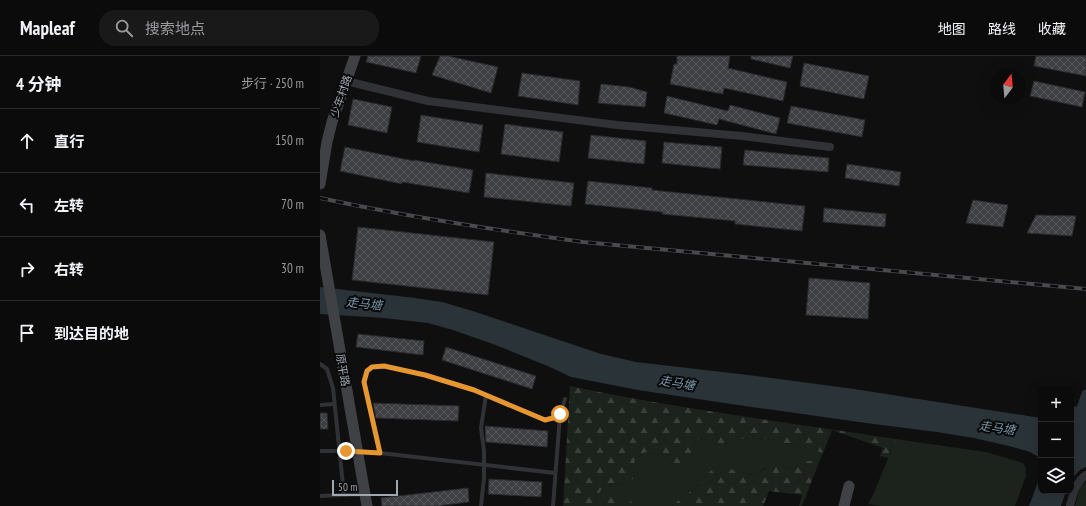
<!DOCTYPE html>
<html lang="zh">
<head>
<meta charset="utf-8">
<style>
	:root { --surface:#0b0b0c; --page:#19191a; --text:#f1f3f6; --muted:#9a9b9d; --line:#2b2b2d }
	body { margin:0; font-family:"PT Sans Narrow","Noto Sans SC",sans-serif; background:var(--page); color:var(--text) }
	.controls { position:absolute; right:12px; bottom:12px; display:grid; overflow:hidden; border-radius:8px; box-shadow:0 4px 16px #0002 }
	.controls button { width:36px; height:36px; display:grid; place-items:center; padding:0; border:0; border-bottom:1px solid var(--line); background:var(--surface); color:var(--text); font:20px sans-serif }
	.compass { position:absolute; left:670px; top:12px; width:36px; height:36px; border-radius:50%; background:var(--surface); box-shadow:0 4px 16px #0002; rotate:16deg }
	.scale { position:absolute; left:12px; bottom:10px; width:66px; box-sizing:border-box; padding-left:4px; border:2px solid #a1a7b1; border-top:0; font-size:11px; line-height:14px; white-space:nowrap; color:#a1a7b1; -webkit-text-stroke:3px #0a0a0b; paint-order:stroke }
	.stop { position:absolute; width:12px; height:12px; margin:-9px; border:3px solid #e79731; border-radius:50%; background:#fff }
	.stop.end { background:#e79731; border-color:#fff; box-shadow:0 1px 4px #0008 }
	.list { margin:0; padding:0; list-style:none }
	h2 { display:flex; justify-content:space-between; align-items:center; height:52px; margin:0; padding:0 16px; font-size:17px }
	h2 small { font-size:13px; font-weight:400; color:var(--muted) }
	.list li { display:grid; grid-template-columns:26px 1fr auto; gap:12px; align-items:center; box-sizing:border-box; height:64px; padding:0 16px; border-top:1px solid var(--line) }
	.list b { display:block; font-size:15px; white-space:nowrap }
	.list em { font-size:13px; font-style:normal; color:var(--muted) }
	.icon { flex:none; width:22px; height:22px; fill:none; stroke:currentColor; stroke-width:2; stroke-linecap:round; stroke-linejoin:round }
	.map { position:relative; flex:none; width:766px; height:450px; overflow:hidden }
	header { display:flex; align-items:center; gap:24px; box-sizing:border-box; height:56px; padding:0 20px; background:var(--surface); border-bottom:1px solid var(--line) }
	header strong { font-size:19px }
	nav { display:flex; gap:22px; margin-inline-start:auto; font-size:14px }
	.search { width:280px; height:36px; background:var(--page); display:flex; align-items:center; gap:10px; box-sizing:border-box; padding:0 14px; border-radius:16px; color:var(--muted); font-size:15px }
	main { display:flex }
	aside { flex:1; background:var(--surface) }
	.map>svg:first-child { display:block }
</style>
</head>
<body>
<header>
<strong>Mapleaf</strong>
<div class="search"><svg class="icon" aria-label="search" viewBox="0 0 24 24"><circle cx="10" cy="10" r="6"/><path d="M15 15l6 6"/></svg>搜索地点</div>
<nav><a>地图</a><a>路线</a><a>收藏</a></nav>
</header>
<main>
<aside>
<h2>4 分钟<small>步行 · 250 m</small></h2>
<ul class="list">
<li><svg class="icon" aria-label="ahead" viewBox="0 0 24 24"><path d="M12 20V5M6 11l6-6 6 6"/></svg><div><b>直行</b></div><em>150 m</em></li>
<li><svg class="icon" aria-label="left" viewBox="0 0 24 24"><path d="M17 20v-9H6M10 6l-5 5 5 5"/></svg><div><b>左转</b></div><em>70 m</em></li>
<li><svg class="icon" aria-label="right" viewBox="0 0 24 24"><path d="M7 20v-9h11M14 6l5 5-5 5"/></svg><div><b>右转</b></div><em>30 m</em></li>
<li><svg class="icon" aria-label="arrive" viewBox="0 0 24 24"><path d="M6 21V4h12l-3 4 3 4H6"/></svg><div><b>到达目的地</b></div></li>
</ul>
</aside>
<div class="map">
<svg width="766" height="450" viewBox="0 0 766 450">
	<defs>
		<pattern id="forest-firs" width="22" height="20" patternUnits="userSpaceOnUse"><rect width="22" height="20" fill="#1c231c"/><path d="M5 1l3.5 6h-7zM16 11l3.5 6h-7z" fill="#3a403b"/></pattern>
		<pattern id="building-cross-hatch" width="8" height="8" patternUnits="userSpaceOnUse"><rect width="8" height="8" fill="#3e3f43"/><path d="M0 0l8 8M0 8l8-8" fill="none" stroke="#57585c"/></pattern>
	</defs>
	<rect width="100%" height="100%" fill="#0f0f10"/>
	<!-- grass -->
	<g fill="#1c231c">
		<path d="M379,382L404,388L426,382L452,383L470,389L503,397L500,404L488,405L473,413L461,409L445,412L439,417L429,419L416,416L407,412L386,419L380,429L362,441L352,450H313V448L288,441L283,450H274V447L284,429L305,427L313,423L315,403L326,396L342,399L356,409L372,400L374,388Z"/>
		<path d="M576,383L666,396L703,407L706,412V420L695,450H561L548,448L553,439Z"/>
		<path d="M766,426V450H755L761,429Z"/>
	</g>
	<!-- forest -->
	<g fill="url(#forest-firs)">
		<path d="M250,330C358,353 467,366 576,383L568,402L560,400L563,392L512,374L503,397L470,389L452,383L426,382L404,388H392L385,383L379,382L374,388L372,400L362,410L356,409L342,399L326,396L315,403L313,423L305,427L284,429L274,447V450H243Z"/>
		<path d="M500,404L482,450H479L482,439L449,435L443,450H352L362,441L380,429L386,419L393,413L400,410L429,419L439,417L452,408L461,409L473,413L488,405Z"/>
		<path d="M295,437L308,441L313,448V450H283L288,441Z"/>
	</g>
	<!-- water -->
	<g fill="#2a3338">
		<path d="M0,231L95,242L122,246L156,256L281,298L316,306L428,319L534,333L721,362V409L720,406L717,400L710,396L689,390L654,382L617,376L546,367L411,348L318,334L251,321L230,311L173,288L133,274L108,267L64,262L0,258Z"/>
		<path d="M751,350L766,352V411L760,414L751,423Z"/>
		<path d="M721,418V435H746L741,450H709Z"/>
	</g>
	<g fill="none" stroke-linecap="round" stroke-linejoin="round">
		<!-- canal -->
		<path stroke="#2a3338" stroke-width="9" d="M751,381L766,338"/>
	</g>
	<!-- building -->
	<g fill="url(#building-cross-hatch)" stroke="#292a2c">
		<path d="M48,0H101L96,17L46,6Z"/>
		<path d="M120,0H128L178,11L171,37L112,19Z"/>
		<path d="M357,0H410L408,12L467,26L463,45L404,32L403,38L350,28L354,8H357Z"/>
		<path d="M431,0H473L470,12L431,3Z"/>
		<path d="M716,0H766V20L714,10Z"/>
		<path d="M484,7L549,20L544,43L480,30Z"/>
		<path d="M202,17L260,25L258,49L198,40Z"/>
		<path d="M714,25L765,36L762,51L710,40Z"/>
		<path d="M281,28L309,31L327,36L325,51L278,47Z"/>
		<path d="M347,40L408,55L410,49L460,62L456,78L399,63L397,69L344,57Z"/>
		<path d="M33,43L72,51L67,77L28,69Z"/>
		<path d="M471,50L545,64L542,81L467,67Z"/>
		<path d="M101,59L163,69L159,96L97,86Z"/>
		<path d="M185,68L243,76L239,106L181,98Z"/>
		<path d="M271,79L326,85L324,108L268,102Z"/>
		<path d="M344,86L402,91L400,113L342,107Z"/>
		<path d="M25,91L94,105V104L153,114L149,137L82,126V128L20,115Z"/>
		<path d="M425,94L509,102L508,116L423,109Z"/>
		<path d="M527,108L581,116L579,130L525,122Z"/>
		<path d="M166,117L254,127L251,150L164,141Z"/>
		<path d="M268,125L332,132V134L485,150L482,175L415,168V165L342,158V156L265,148Z"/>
		<path d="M653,144L688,149L683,171L646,167Z"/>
		<path d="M504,152L566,158L565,171L503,166Z"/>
		<path d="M716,159L756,160L752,180L707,177Z"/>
		<path d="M38,171L174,186L168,239L32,224Z"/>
		<path d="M489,222L550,227L548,263L486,259Z"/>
		<path d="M38,278L104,285L103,299L36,291Z"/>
		<path d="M126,291L216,320L212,333L122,304Z"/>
		<path d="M53,347L139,350L138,365L56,362Z"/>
		<path d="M0,357H7L8,373H0Z"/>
		<path d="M165,370L228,375L227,391L166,386Z"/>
		<path d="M169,423L222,426L221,441L168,438Z"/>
		<path d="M148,432L149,446L117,450H62L61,442Z"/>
	</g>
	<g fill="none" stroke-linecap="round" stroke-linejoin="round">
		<!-- lane -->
		<g stroke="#303235" stroke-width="4">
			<path d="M0,308L7,313L13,332L24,439"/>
			<path d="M0,349L14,348"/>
			<path d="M0,395H37L60,397L235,417"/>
			<path d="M60,397L44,326L47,315L52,311L64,310L105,319L154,334L225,364L233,362L240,359L245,343"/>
			<path d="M0,440L44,438"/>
			<path d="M161,450L164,422V395L161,372L166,339"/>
			<path d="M233,450L240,359"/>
		</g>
		<!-- street -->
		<g stroke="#303235" stroke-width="8">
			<path d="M26,25L108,45L297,69L422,80L510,91"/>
			<path d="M750,450C753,439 756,425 766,419"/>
		</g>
		<!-- secondary -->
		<g stroke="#3f4145" stroke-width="11">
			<path d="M0,128L7,86L12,66L35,0"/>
			<path d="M0,179L47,450"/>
			<path d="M524,450L529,430"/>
		</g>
		<defs>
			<path id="rail" d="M0,142C87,161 175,174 263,186L766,233"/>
		</defs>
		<!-- rail casing -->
		<use href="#rail" stroke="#484a4e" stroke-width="4"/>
		<!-- rail -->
		<use href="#rail" stroke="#0a0a0b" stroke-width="2.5" stroke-dasharray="8" stroke-linecap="butt"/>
	</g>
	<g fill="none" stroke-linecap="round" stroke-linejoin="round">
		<!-- route -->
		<path stroke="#e79731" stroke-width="5" d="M26,395L60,397L44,326L47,315L52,311L64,310L105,319L154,334L225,364L233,362L240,358"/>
	</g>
	<g text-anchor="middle" stroke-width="4" stroke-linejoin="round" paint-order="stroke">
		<!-- street labels -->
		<g font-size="11" fill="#a1a7b1" stroke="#0a0a0b">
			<text transform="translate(21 40) rotate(-71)" y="4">少年村路</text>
			<text transform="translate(23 314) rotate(80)" y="4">原平路</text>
		</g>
		<!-- water labels -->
		<g font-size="12" font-style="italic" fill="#7998ab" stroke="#0a0a0b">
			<text transform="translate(44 248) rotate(6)" y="4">走马塘</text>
			<text transform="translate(357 327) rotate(9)" y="4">走马塘</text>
			<text transform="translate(677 372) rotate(8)" y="4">走马塘</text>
		</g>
	</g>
</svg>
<div class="controls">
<button>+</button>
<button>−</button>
<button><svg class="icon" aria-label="layers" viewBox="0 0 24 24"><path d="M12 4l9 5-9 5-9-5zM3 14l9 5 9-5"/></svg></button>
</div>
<svg class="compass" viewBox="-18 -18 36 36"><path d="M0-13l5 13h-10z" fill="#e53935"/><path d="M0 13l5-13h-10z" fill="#9a9b9d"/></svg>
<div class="scale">50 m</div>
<div class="stop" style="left:240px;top:358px"></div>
<div class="stop end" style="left:26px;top:395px"></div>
</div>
</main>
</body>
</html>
